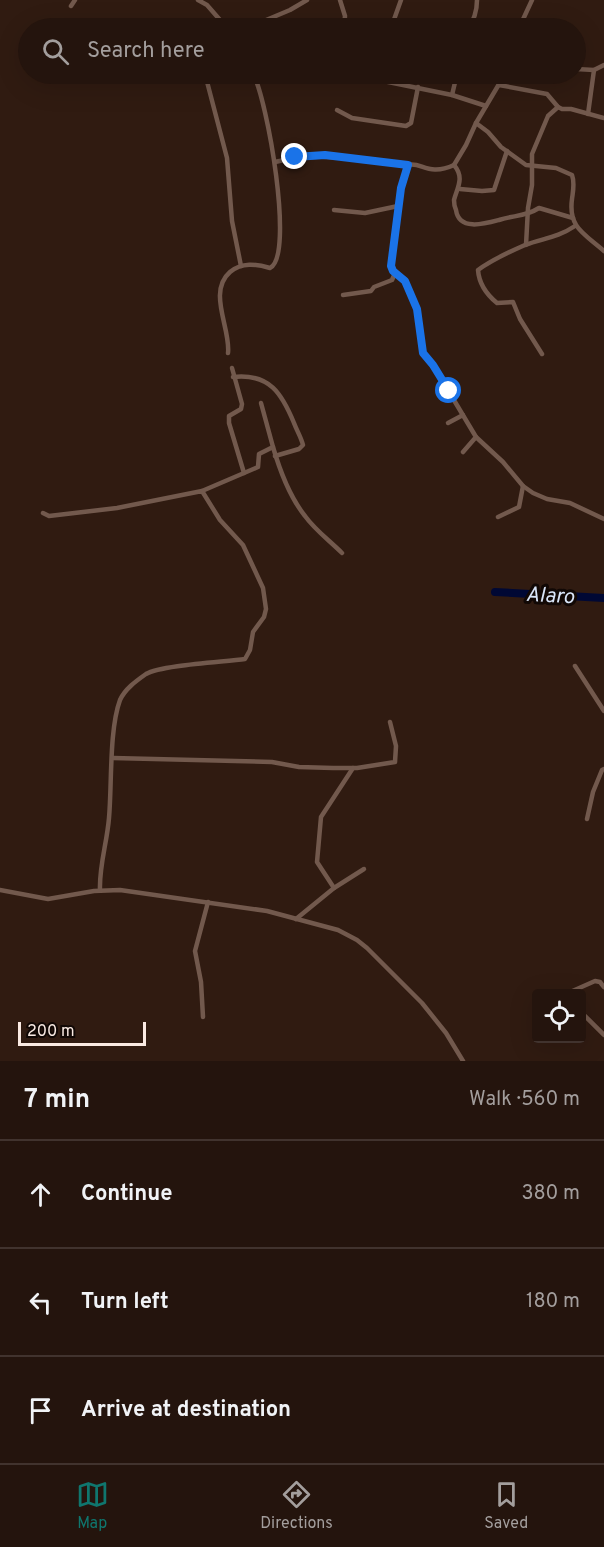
<!DOCTYPE html>
<html lang="en">
<head>
<meta charset="utf-8">
<style>
	:root { --surface:#24140d; --page:#30211b; --text:#f1f3f6; --muted:#a39e9d; --line:#41332e; --accent:#0f766e }
	body { margin:0; font-family:Overpass,sans-serif; background:var(--page); color:var(--text) }
	.controls { position:absolute; right:18px; bottom:18px; display:grid; overflow:hidden; border-radius:6px; box-shadow:0 6px 24px #0002 }
	.controls button { width:54px; height:54px; display:grid; place-items:center; padding:0; border:0; border-bottom:2px solid var(--line); background:var(--surface); color:var(--text); font:30px sans-serif }
	.scale { position:absolute; left:18px; bottom:15px; width:128px; box-sizing:border-box; padding-left:6px; border:3px solid #faeae3; border-top:0; font-size:16px; line-height:21px; white-space:nowrap; color:#faeae3; -webkit-text-stroke:4px #110805; paint-order:stroke }
	.stop { position:absolute; width:18px; height:18px; margin:-14px; border:4px solid #1a73e8; border-radius:50%; background:#fff }
	.stop.end { background:#1a73e8; border-color:#fff; box-shadow:0 2px 6px #0008 }
	.list { margin:0; padding:0; list-style:none }
	h2 { display:flex; justify-content:space-between; align-items:center; height:78px; margin:0; padding:0 24px; font-size:26px }
	h2 small { font-size:20px; font-weight:400; color:var(--muted) }
	.list li { display:grid; grid-template-columns:39px 1fr auto; gap:18px; align-items:center; box-sizing:border-box; height:108px; padding:0 24px; border-top:2px solid var(--line) }
	.list b { display:block; font-size:22px; white-space:nowrap }
	.list em { font-size:20px; font-style:normal; color:var(--muted) }
	.icon { flex:none; width:33px; height:33px; fill:none; stroke:currentColor; stroke-width:2; stroke-linecap:round; stroke-linejoin:round }
	.map { position:relative; flex:none; width:604px; height:1061px; overflow:hidden }
	.search { position:absolute; background:var(--surface); box-shadow:0 6px 24px #0002; left:18px; right:18px; top:18px; height:66px; display:flex; align-items:center; gap:15px; box-sizing:border-box; padding:0 21px; border-radius:33px; color:var(--muted); font-size:22px }
	.sheet { height:402px; background:var(--surface) }
	nav { display:flex; justify-content:space-around; align-items:center; box-sizing:border-box; height:84px; border-top:2px solid var(--line); background:var(--surface); font-size:16px; color:var(--muted) }
	nav a { display:grid; justify-items:center; gap:3px }
	nav .on { color:var(--accent) }
	.map>svg:first-child { display:block }
</style>
</head>
<body>
<div class="map">
<svg width="604" height="1061" viewBox="0 0 604 1061">
	<rect width="100%" height="100%" fill="#301b11"/>
	<g fill="none" stroke-linecap="round" stroke-linejoin="round">
		<!-- river -->
		<path stroke="#000834" stroke-width="8" d="M495,592L604,598"/>
		<!-- street -->
		<g stroke="#72594d" stroke-width="4.5">
			<path d="M198,0L207,5L227,28"/>
			<path d="M340,0L345,16L344,28"/>
			<path d="M71,6L75,0"/>
			<path d="M247,28L290,10L307,0"/>
			<path d="M391,28L401,0"/>
			<path d="M467,28C474,22 477,10 477,0"/>
			<path d="M519,28L532,0"/>
			<path d="M576,69L594,70L604,65"/>
			<path d="M205,74L227,158L232,221L241,266"/>
			<path d="M349,74L452,95L486,106"/>
			<path d="M505,74L476,123L488,132L501,147L526,165L556,168L572,175C575,183 573,191 572,199C568,228 585,234 604,251"/>
			<path d="M499,85L547,94L558,107L562,109H571L604,118"/>
			<path d="M452,95L457,74"/>
			<path d="M337,110L352,118L406,126L411,123L418,87"/>
			<path d="M588,114L594,70"/>
			<path d="M275,162C322,150 362,162 408,165"/>
			<path d="M454,165C465,178 457,188 454,200C454,202 455,208 456,210C459,231 484,224 499,220C514,215 525,217 539,208L573,218"/>
			<path d="M460,189L482,191L494,190L507,151"/>
			<path d="M334,210L365,213L398,206"/>
			<path d="M526,245L528,208L532,185V154L548,116L558,107"/>
			<path d="M343,295L371,291L374,287L392,280L395,273"/>
			<path d="M228,353C231,329 207,292 230,272C242,262 256,264 270,268C295,256 267,98 253,74"/>
			<path d="M542,354L520,319L513,302L497,303C486,294 479,284 478,270C493,259 509,252 525,245C544,238 557,238 575,226"/>
			<path d="M232,368L242,404L241,409L229,416V423L244,473"/>
			<path d="M233,377C270,373 282,394 294,423C297,431 301,437 303,445L299,449L275,456"/>
			<path d="M261,403L273,447"/>
			<path d="M448,423L463,415"/>
			<path d="M476,437L503,462L523,486L533,493L547,499L570,503L604,519"/>
			<path d="M463,452L476,437L433,365L423,353L417,309L405,281L393,271L391,266L401,188L408,165C421,161 428,177 454,165L466,145L476,123"/>
			<path d="M202,491L258,467L259,454L273,447C280,471 289,496 305,516C315,530 330,541 342,553"/>
			<path d="M43,513L49,516L117,508L202,491L220,520L243,545L263,588L266,609L264,617L253,632L250,650L245,659C223,662 161,665 146,674C136,681 125,689 120,700C109,730 112,785 109,818C107,843 99,866 100,890"/>
			<path d="M498,517L519,507L523,486"/>
			<path d="M575,666L604,711"/>
			<path d="M113,758L272,762L299,767L333,768H357L395,762L396,746L390,722"/>
			<path d="M587,819L593,792L602,770L604,769"/>
			<path d="M334,888L317,862L321,817L353,768"/>
			<path d="M0,890L48,899L94,891L120,890L267,911L338,930L357,940L367,948L422,1003L446,1033L463,1061"/>
			<path d="M296,919L334,888L364,869"/>
			<path d="M568,993L595,981L600,982L604,987"/>
			<path d="M582,1013L604,1035"/>
			<path d="M203,1017L201,982L195,951L208,902"/>
		</g>
	</g>
	<g fill="none" stroke-linecap="round" stroke-linejoin="round">
		<!-- route -->
		<path stroke="#1a73e8" stroke-width="8" d="M295,157L325,155L408,165L401,188L391,266L393,271L405,281L417,309L423,353L433,365L449,391"/>
	</g>
	<g text-anchor="middle" stroke-width="6" stroke-linejoin="round" paint-order="stroke">
		<!-- water labels -->
		<g font-size="21" font-style="italic" fill="#d9e5f8" stroke="#110805">
			<text transform="translate(550 595) rotate(3)" y="7">Alaro</text>
		</g>
	</g>
</svg>
<div class="controls">
<button><svg class="icon" aria-label="locate" viewBox="0 0 24 24"><circle cx="12" cy="12" r="6"/><path d="M12 2v4M12 18v4M2 12h4M18 12h4"/></svg></button>
</div>
<div class="scale">200 m</div>
<div class="stop" style="left:449px;top:391px"></div>
<div class="stop end" style="left:295px;top:157px"></div>
<div class="search"><svg class="icon" aria-label="search" viewBox="0 0 24 24"><circle cx="10" cy="10" r="6"/><path d="M15 15l6 6"/></svg>Search here</div>
</div>
<section class="sheet">
<h2>7 min<small>Walk · 560 m</small></h2>
<ul class="list">
<li><svg class="icon" aria-label="ahead" viewBox="0 0 24 24"><path d="M12 20V5M6 11l6-6 6 6"/></svg><div><b>Continue</b></div><em>380 m</em></li>
<li><svg class="icon" aria-label="left" viewBox="0 0 24 24"><path d="M17 20v-9H6M10 6l-5 5 5 5"/></svg><div><b>Turn left</b></div><em>180 m</em></li>
<li><svg class="icon" aria-label="arrive" viewBox="0 0 24 24"><path d="M6 21V4h12l-3 4 3 4H6"/></svg><div><b>Arrive at destination</b></div></li>
</ul>
</section>
<nav>
<a class="on"><svg class="icon" aria-label="map" viewBox="0 0 24 24"><path d="M3 6l6-2 6 2 6-2v14l-6 2-6-2-6 2zM9 4v14M15 6v14"/></svg>Map</a>
<a><svg class="icon" aria-label="directions" viewBox="0 0 24 24"><path d="M12 3l9 9-9 9-9-9zM9 14v-3h6M13 9l2 2-2 2"/></svg>Directions</a>
<a><svg class="icon" aria-label="saved" viewBox="0 0 24 24"><path d="M7 4h10v16l-5-4-5 4z"/></svg>Saved</a>
</nav>
</body>
</html>
